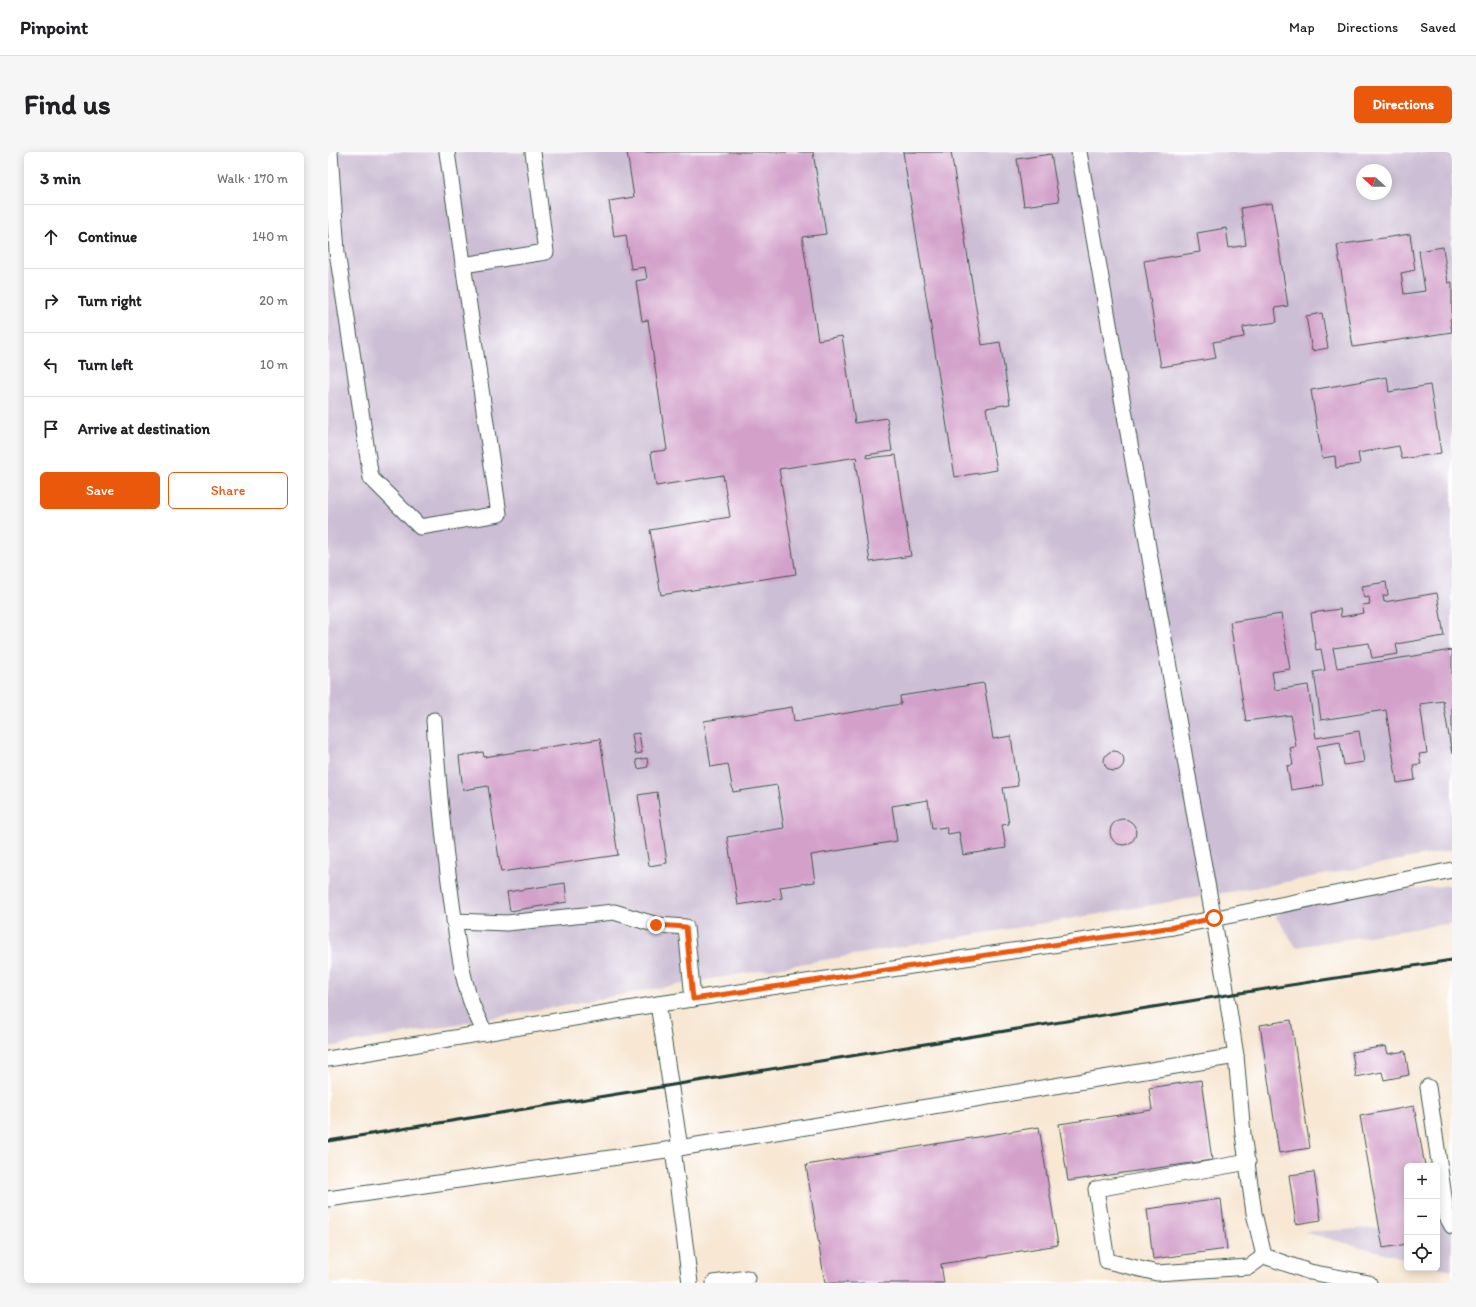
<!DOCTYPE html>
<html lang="en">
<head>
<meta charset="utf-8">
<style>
	:root { --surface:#fff; --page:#f6f6f6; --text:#202124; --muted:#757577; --line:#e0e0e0; --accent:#ea580c }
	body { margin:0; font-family:Itim,sans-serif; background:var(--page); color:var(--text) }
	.controls { position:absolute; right:12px; bottom:12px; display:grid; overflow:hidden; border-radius:6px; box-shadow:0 2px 10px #0003 }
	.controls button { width:36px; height:36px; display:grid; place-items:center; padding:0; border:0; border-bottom:1px solid var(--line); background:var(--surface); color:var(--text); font:20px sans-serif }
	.compass { position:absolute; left:1028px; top:12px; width:36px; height:36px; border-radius:50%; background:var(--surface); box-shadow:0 2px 10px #0003; rotate:291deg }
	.stop { position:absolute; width:12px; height:12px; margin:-9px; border:3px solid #ea580c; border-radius:50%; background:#fff }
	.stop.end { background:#ea580c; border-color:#fff; box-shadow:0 1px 4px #0008 }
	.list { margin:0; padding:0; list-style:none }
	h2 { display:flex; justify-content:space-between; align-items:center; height:52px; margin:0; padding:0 16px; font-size:17px }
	h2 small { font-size:13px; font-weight:400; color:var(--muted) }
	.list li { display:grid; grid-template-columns:26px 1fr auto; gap:12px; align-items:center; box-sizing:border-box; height:64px; padding:0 16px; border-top:1px solid var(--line) }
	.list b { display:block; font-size:15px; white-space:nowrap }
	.list em { font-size:13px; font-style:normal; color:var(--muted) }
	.actions { display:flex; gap:8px; padding:12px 16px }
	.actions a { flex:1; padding:9px 0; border:1px solid var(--accent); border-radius:6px; text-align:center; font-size:14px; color:var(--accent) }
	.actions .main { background:var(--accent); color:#fff }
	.icon { flex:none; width:22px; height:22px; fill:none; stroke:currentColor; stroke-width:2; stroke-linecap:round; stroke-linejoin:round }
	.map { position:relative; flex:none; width:1124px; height:1131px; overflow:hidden; border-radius:6px }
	header { display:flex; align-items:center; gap:24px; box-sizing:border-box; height:56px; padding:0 20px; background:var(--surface); border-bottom:1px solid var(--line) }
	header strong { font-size:19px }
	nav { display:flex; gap:22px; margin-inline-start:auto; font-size:14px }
	.intro { display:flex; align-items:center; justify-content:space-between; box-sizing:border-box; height:96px; padding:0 24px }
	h1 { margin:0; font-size:28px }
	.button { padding:10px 18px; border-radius:6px; background:var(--accent); color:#fff; font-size:14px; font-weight:700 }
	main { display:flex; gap:24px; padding:0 24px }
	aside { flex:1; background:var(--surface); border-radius:6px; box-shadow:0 2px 10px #0003 }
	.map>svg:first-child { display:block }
</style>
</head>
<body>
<header>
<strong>Pinpoint</strong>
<nav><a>Map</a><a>Directions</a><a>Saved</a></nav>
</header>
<div class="intro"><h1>Find us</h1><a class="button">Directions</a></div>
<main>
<aside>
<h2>3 min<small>Walk · 170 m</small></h2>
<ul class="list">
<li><svg class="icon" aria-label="ahead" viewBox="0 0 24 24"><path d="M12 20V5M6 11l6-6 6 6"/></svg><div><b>Continue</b></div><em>140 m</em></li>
<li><svg class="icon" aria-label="right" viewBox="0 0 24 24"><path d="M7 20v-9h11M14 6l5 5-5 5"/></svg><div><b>Turn right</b></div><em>20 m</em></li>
<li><svg class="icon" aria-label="left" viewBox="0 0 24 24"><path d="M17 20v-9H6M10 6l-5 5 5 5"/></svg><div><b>Turn left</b></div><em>10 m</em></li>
<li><svg class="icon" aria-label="arrive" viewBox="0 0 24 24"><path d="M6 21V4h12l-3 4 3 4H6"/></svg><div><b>Arrive at destination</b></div></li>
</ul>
<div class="actions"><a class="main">Save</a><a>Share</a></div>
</aside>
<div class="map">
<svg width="1124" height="1131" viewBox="0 0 1124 1131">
	<rect width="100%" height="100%" fill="#fff"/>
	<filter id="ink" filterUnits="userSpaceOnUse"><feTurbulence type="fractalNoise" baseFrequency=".025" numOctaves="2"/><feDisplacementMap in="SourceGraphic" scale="8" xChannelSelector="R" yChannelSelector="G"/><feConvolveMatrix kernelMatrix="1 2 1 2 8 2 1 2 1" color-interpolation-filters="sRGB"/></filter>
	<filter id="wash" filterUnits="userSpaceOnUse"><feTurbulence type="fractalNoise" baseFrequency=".012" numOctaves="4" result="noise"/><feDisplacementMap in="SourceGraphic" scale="16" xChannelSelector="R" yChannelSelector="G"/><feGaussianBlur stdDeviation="0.9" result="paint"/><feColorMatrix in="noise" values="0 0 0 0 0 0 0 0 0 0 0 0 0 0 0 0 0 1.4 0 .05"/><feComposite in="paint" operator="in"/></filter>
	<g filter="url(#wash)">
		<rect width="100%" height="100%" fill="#f7e7d3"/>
		<!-- industrial -->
		<g fill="#ccbed4" fill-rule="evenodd">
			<path d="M0,0H1124V698L937,734L377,828L0,895ZM1034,18H1058V42H1034Z"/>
			<path d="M1124,733V771L968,795L948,765L963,749Z"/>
			<path d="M1124,1071V1118L1109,1115V1072Z"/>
			<path d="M1079,1074V1107L975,1080Z"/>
		</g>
		<g id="blocks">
			<!-- building -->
			<g fill="#d3a0ca">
				<path d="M299,0H485L498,82L474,85L490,188L514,184L527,271L559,266L564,299L538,303L539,306L568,303L583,404L542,410L527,309L530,308L529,305L451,317L468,422L333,443L322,378L402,365L395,323L328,334L323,300L339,298L320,168L314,169L308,129L319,127L317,115L303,117L298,83L286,85L281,49L306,45Z"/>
				<path d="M575,0H623L654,193L672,190L682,252L658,256L669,318L627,325Z"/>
				<path d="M723,2L731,49L696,54L689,7Z"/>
				<path d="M944,51L960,154L947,156L949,170L915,175L916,185L885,190L888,206L833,215L816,109L872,100L869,81L898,76L901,96L918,93L913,56Z"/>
				<path d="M1082,82L1087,118L1073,121L1076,142L1097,139L1091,99L1115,95L1120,131L1124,130V166L1122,167L1124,180L1025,195L1009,93Z"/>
				<path d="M994,161L1000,196L984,199L978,164Z"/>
				<path d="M1059,225L1061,240L1102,233L1113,301L1074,307L1071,294L1030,301L1032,312L1008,316L1007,304L994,306L983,238Z"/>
				<path d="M1058,430L1060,443L1055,444L1056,450L1109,441L1116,484L1068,492L1070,502L1044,506L1041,491L1005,496L1009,516L1124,498V602L1115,549L1092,552L1099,601L1091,602L1093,612L1085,613L1087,628L1069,631L1058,558L993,568L986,520L997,518L993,497L988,498L983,461L1012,457L1013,465L1036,461L1034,453L1042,452L1041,445L1036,446L1034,434Z"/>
				<path d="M953,462L962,517L944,520L947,538L980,533L988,586L1031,579L1036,610L1016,613L1012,590L989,594L995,633L963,638L959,614L965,613L962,596L968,595L963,563L918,569L902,470Z"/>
				<path d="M656,531L665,587L683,584L690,634L675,636L681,672L674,673L678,696L635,703L631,680L620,682L618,675L604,677L600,648L564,654L569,689L483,703L487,730L452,735L454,746L410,753L399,685L456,676L449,633L405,640L400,612L383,615L376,569L464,555L466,570L573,552L572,544Z"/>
				<path d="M311,581L314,601L307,602L304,582Z"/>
				<path d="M272,587L290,703L173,720L160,634L135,638L131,604L155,600L156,605Z"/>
				<circle cx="786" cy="609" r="10"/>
				<path d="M319,606L320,615L310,617L308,608Z"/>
				<path d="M329,640L339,711L321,714L310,643Z"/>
				<circle cx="795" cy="680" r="13"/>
				<path d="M237,731L239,750L182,759L179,740Z"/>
				<path d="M963,868L982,996L951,1001L932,873Z"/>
				<path d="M1058,894L1060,902L1077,899L1081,923L1056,928L1054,920L1028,925L1024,900Z"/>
				<path d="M873,928L884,1008L740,1029L731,972L824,958L821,936Z"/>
				<path d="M1086,954L1097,1014H1079V1092L1055,1096L1032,964Z"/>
				<path d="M711,975L730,1093L613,1112L616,1131H497L478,1013Z"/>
				<path d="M986,1020L993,1068L968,1072L961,1023Z"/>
				<path d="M893,1047L899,1097L825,1107L819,1057Z"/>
			</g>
		</g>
	</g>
	<g filter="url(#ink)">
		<use href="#blocks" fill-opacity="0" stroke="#3f564c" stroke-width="1"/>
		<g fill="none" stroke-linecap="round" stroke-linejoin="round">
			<defs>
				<g id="service">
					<path d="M2,0L9,100L43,326L92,375L171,362L119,0"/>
					<path d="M751,0L868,670L896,825L908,904L915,982L926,1061L936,1104L982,1120L1041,1131"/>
					<path d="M135,113L218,100L205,0"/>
					<path d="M106,568C110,632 116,696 125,759C131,800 135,845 158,881"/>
					<path d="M126,769L179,771L286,760L329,773L358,775L365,847"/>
					<path d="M330,852L352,996"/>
					<path d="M0,907L324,853L845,775L1124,718"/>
					<path d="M1100,935L1119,1065L1124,1074"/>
					<path d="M920,1010L768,1037L779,1109L829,1121L921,1115L936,1104"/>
					<path d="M0,1047L345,997"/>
					<path d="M362,1131L345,997L908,904"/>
					<path d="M386,1131L419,1126"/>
				</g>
			</defs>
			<!-- service casing -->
			<use href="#service" stroke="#3f564c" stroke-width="17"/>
			<!-- service -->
			<use href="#service" stroke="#fff" stroke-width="15"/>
			<!-- rail -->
			<path stroke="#1f3d34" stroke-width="3" d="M0,989L899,843L1124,808"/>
		</g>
	</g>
	<g fill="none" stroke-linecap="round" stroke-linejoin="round" filter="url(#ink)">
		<!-- route -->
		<path stroke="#ea580c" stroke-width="5" d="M328,773L358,775L365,847L845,775L886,766"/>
	</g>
</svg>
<div class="controls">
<button>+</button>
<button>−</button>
<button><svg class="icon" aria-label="locate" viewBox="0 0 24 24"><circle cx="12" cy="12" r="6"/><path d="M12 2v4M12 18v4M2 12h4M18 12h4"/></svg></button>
</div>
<svg class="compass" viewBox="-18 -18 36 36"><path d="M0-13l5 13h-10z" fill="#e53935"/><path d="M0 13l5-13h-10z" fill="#757577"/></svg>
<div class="stop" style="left:886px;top:766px"></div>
<div class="stop end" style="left:328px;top:773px"></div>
</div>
</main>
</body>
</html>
